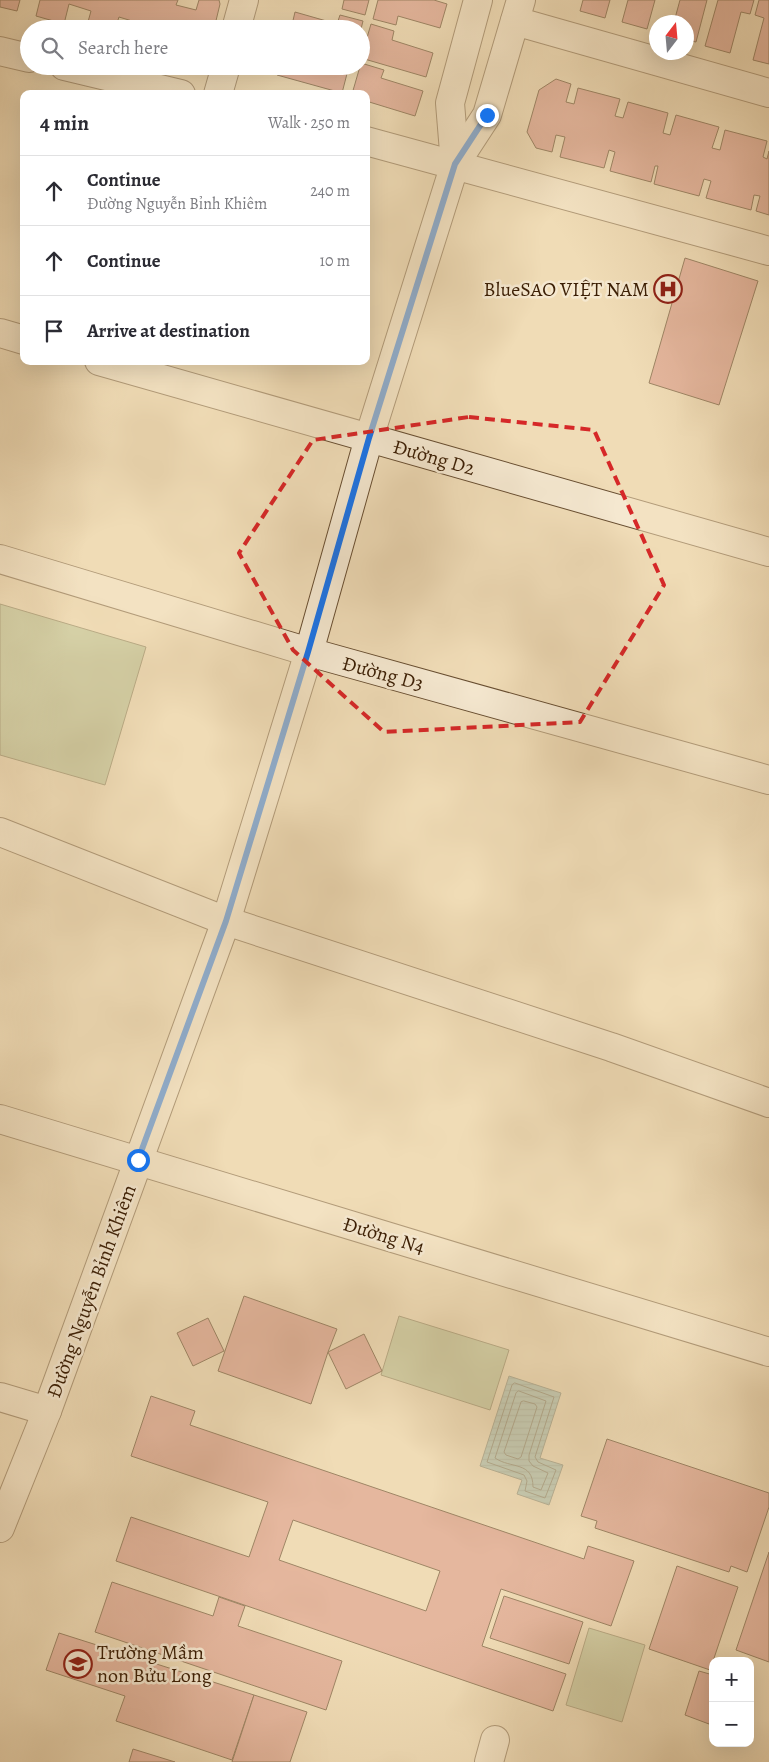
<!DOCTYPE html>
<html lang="en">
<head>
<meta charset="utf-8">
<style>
	:root { --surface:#fff; --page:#f7f7f7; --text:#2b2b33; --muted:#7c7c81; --line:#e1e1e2 }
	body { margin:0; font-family:Alegreya,serif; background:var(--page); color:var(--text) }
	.controls { position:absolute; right:15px; bottom:15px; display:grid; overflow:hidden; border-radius:10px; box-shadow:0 5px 20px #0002 }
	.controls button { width:45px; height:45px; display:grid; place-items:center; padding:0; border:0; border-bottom:1px solid var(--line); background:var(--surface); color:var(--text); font:25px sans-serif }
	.compass { position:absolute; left:649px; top:15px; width:45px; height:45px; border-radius:50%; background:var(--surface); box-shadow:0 5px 20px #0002; rotate:16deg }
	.stop { position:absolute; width:15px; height:15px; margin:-11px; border:4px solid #1a73e8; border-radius:50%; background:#fff }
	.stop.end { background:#1a73e8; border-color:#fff; box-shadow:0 1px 5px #0008 }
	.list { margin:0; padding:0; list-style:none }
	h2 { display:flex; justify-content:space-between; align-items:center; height:65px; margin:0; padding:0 20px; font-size:21px }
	h2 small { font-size:16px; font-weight:400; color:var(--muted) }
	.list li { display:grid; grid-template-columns:32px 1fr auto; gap:15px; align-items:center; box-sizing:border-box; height:70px; padding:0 20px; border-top:1px solid var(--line) }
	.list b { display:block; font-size:19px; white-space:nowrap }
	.list p { margin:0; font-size:16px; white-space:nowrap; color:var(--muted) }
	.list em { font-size:16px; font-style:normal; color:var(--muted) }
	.icon { flex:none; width:28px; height:28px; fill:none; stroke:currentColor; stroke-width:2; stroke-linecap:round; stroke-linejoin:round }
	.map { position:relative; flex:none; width:769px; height:1762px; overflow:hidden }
	.search { position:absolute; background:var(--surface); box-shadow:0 5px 20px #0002; left:20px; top:20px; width:350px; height:55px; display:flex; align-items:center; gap:12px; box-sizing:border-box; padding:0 18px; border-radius:28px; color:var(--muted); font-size:19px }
	.panel { position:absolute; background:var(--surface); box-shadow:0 5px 20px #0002; left:20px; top:90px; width:350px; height:275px; border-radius:10px }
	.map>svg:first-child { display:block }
</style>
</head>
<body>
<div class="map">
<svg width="769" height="1762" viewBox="0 0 769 1762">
	<defs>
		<pattern id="water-rules" width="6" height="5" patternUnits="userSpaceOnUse" patternTransform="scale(1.25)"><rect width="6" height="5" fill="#9abbb1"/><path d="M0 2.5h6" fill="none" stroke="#86a097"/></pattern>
	</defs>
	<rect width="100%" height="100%" fill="#f0dcb7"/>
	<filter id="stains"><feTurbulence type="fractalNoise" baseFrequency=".004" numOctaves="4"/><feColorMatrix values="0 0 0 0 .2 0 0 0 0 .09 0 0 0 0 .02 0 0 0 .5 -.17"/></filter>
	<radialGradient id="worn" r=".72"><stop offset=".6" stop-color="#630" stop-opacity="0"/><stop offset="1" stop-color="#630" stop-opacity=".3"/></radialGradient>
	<!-- park -->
	<g fill="#b4c293" stroke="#78704c">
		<path d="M0,604L146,647L105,785L0,755Z"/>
		<path d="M399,1316L509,1350L490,1410L381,1375Z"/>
		<path d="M589,1628L645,1645L622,1722L566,1705Z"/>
	</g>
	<!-- water -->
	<path fill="url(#water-rules)" stroke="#747c6c" d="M509,1376L561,1393L540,1458L563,1465L549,1505L517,1494L522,1480L480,1466Z"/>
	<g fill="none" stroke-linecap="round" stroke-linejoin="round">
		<!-- shore -->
		<g stroke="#6a6c5a" stroke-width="1">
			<path d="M515,1383L554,1397L535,1457L538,1462L556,1470L545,1498L525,1491L527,1481L524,1475L487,1462L512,1385Z"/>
			<path d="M519,1391L546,1401L529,1455V1461L533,1466L548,1473L541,1490L533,1487C533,1461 511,1469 495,1458L516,1393Z"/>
			<path d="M524,1401L535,1404L537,1407L521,1457L518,1459L506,1455L504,1452L521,1402Z"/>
		</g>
	</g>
	<!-- building -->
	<g fill="#d88981" stroke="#3b1e04" fill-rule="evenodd">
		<path d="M0,0H20L17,11L0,7Z"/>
		<path d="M40,0H178L176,5L196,10L199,0H219L220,4L214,29H140L142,24L119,17L115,29H86L91,11L69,4L64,24L36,16Z"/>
		<path d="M344,0H369L365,15L342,9Z"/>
		<path d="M378,0H434L447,4L440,28L398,16L396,25L373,19Z"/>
		<path d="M583,0H610L605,18L580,11Z"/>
		<path d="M628,0H655L647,29L622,22Z"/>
		<path d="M680,0H707L696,42L686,40V22H674Z"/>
		<path d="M718,0H754L750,14L741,12L730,53L705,46Z"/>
		<path d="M759,0H769V64L753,60L764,18L755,15Z"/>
		<path d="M295,12L337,24L340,15L363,21L361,29H291Z"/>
		<path d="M371,24L394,31L392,40L433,53L426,77L361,58Z"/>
		<path d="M361,63L384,70L381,78L423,91L415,116L366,101V94H352Z"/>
		<path d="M279,66H349L342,93L277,75Z"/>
		<path d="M556,79L571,84L566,102L574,104L578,88L620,99L615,116L623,118L628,102L668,113L663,133L670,135L676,115L719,127L712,148L720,150L725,130L767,141L763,157L767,159L769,151V215L756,211L760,196L754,195L751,210L706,198L711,181L704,179L699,196L654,184L658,166H655L651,182L610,171L615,152L609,150L604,168L560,157L565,137L556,135L552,152L536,148L527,132L539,90Z"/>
		<path d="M685,258L758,281L719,405L649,383Z"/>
		<path d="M244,1296L337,1329L328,1352L311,1404L218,1371Z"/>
		<path d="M208,1318L224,1351L193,1366L177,1333Z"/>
		<path d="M364,1334L382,1371L346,1389L328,1352Z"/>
		<path d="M151,1396L195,1411L190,1425L584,1559L588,1546L634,1561L611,1626L501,1589L482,1646L566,1674L553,1711L116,1561L131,1517L249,1557L268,1502L131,1456ZM293,1520L440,1571L426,1611L279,1560Z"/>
		<path d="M607,1439L769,1493V1507L747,1572L731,1566L729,1572L595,1528L597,1521L581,1516Z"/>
		<path d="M769,1552V1662L736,1650Z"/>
		<path d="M677,1566L738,1587L710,1670L649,1649Z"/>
		<path d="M112,1582L213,1616L219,1597L245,1606L238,1626L342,1661L326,1710L95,1632Z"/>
		<path d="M504,1596L583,1622L569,1664L490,1638Z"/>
		<path d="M59,1633L254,1695L232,1760L116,1721L125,1696L46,1670Z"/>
		<path d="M699,1671L713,1675V1713L709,1724L685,1715Z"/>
		<path d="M254,1695L307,1712L290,1762H232Z"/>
		<path d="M133,1749L175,1762H129Z"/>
	</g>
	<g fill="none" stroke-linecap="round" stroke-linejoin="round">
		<defs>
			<g id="minor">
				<path d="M515,21L769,93"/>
				<path d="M236,29L244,0"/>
				<path d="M0,51L29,58"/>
				<path d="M64,66L181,94"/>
				<path d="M218,94L226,66"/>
				<path d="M366,141L769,251"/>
				<path d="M455,164L450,103L478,0"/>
				<path d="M0,333L24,340"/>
				<path d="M99,361L769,552"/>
				<path d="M0,559L309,652L769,780"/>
				<path d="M0,832L226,921L611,1047L769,1103"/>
				<path d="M0,1119L769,1352"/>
				<path d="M0,1397L47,1411"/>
				<path d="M0,1528L47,1411L226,921L309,652L369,438L455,164L487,115L521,0"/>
				<path d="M489,1762L495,1740"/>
			</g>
		</defs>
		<!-- minor casing -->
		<use href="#minor" stroke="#684e31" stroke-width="30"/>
		<!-- minor -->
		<use href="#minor" stroke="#f5e8d0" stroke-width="28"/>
	</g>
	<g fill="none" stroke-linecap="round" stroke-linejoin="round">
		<!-- route -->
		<path stroke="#1a73e8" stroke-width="6" d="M138,1160L226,921L308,652L369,438L455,164L487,115"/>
	</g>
	<!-- marked area -->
	<path d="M0 0H769V1762H0ZM469,417L594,430L664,585L580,722L384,732L293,650L239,553L313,440Z" fill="#f0dcb7" fill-opacity=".55" fill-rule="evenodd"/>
	<path fill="none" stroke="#d62828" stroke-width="4" stroke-dasharray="10 6" stroke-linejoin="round" d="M469,417L594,430L664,585L580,722L384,732L293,650L239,553L313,440Z"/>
	<!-- icons -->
	<defs>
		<symbol id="hospital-ring" viewBox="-11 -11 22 22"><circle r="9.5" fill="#f5e8d0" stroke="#8f2418" stroke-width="1.5"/><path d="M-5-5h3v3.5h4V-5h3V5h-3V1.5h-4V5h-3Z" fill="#8f2418"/></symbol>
		<symbol id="school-ring" viewBox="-11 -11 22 22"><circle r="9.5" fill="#f5e8d0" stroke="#8f2418" stroke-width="1.5"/><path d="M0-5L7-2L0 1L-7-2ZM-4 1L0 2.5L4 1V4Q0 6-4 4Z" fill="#8f2418"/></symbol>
	</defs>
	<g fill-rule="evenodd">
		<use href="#hospital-ring" x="652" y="273" width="32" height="32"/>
		<use href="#school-ring" x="62" y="1648" width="32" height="32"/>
	</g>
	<g text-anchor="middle" stroke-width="5" stroke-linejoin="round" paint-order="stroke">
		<!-- poi labels -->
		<g font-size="20" fill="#3b1e04" stroke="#f5e8d0" text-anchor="end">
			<text x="649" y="296">BlueSAO VIỆT NAM</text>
			<text x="97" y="1659" text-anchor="start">Trường Mầm<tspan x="97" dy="23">non Bửu Long</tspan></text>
		</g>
		<!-- street labels -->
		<g font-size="20" fill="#3b1e04" stroke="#f5e8d0">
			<text transform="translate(434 457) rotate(16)" y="7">Đường D2</text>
			<text transform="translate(383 673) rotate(15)" y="7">Đường D3</text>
			<text transform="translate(384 1235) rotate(17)" y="7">Đường N4</text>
			<text transform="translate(91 1291) rotate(-70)" y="7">Đường Nguyễn Bỉnh Khiêm</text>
		</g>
	</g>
	<rect width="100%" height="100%" filter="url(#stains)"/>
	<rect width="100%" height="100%" fill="url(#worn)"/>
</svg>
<div class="controls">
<button>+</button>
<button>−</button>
</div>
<svg class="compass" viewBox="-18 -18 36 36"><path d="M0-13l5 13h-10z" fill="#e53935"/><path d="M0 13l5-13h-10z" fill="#7c7c81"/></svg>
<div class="stop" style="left:138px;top:1160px"></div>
<div class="stop end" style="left:487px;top:115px"></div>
<div class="search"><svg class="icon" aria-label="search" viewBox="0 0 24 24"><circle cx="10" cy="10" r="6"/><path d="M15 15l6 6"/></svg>Search here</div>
<section class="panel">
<h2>4 min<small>Walk · 250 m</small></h2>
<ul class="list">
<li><svg class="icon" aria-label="ahead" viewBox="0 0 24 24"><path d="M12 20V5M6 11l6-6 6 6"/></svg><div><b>Continue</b><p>Đường Nguyễn Bỉnh Khiêm</p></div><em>240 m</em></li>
<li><svg class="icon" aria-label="ahead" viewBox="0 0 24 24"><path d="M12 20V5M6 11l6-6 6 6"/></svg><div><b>Continue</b></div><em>10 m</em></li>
<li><svg class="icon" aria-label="arrive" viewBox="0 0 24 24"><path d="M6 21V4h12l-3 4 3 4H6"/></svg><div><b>Arrive at destination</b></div></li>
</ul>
</section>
</div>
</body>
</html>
